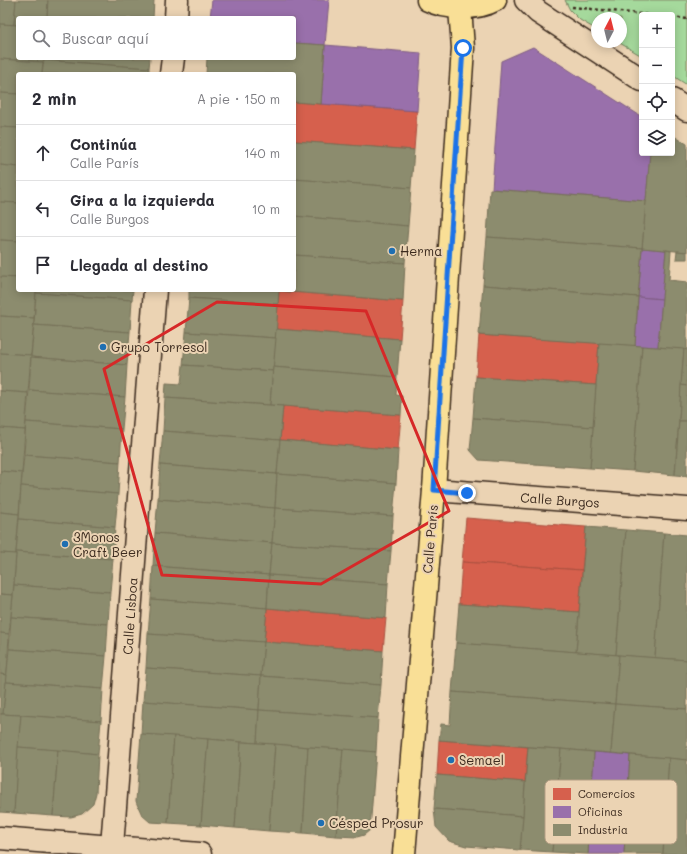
<!DOCTYPE html>
<html lang="es">
<head>
<meta charset="utf-8">
<style>
	:root { --surface:#fff; --page:#f7f7f7; --text:#2b2b33; --muted:#7c7c81; --line:#e1e1e2 }
	body { margin:0; font-family:Mali,sans-serif; background:var(--page); color:var(--text) }
	.controls { position:absolute; right:12px; top:12px; display:grid; overflow:hidden; border-radius:4px; box-shadow:0 2px 10px #0003 }
	.controls button { width:36px; height:36px; display:grid; place-items:center; padding:0; border:0; border-bottom:1px solid var(--line); background:var(--surface); color:var(--text); font:20px sans-serif }
	.compass { position:absolute; left:591px; top:12px; width:36px; height:36px; border-radius:50%; background:var(--surface); box-shadow:0 2px 10px #0003; rotate:7deg }
	.stop { position:absolute; width:12px; height:12px; margin:-9px; border:3px solid #1a73e8; border-radius:50%; background:#fff }
	.stop.end { background:#1a73e8; border-color:#fff; box-shadow:0 1px 4px #0008 }
	.list { margin:0; padding:0; list-style:none }
	h2 { display:flex; justify-content:space-between; align-items:center; height:52px; margin:0; padding:0 16px; font-size:17px }
	h2 small { font-size:13px; font-weight:400; color:var(--muted) }
	.list li { display:grid; grid-template-columns:26px 1fr auto; gap:12px; align-items:center; box-sizing:border-box; height:56px; padding:0 16px; border-top:1px solid var(--line) }
	.list b { display:block; font-size:15px; white-space:nowrap }
	.list p { margin:0; font-size:13px; white-space:nowrap; color:var(--muted) }
	.list em { font-size:13px; font-style:normal; color:var(--muted) }
	.icon { flex:none; width:22px; height:22px; fill:none; stroke:currentColor; stroke-width:2; stroke-linecap:round; stroke-linejoin:round }
	.map { position:relative; flex:none; width:687px; height:854px; overflow:hidden }
	.search { position:absolute; background:var(--surface); box-shadow:0 2px 10px #0003; left:16px; top:16px; width:280px; height:44px; display:flex; align-items:center; gap:10px; box-sizing:border-box; padding:0 14px; border-radius:4px; color:var(--muted); font-size:15px }
	.panel { position:absolute; background:var(--surface); box-shadow:0 2px 10px #0003; left:16px; top:72px; width:280px; height:220px; border-radius:4px }
	.map>svg:first-child { display:block }
</style>
</head>
<body>
<div class="map">
<svg width="687" height="854" viewBox="0 0 687 854">
	<rect width="100%" height="100%" fill="#ebd3b3"/>
	<filter id="ink" filterUnits="userSpaceOnUse"><feTurbulence type="fractalNoise" baseFrequency=".025" numOctaves="2"/><feDisplacementMap in="SourceGraphic" scale="8" xChannelSelector="R" yChannelSelector="G"/><feConvolveMatrix kernelMatrix="1 2 1 2 8 2 1 2 1" color-interpolation-filters="sRGB"/></filter>
	<g filter="url(#ink)">
		<!-- green -->
		<path fill="#a5d99c" stroke="#70825d" d="M565,0H687V85L672,75V15H642V56L618,42H621V18H597V30L580,20L570,10Z"/>
		<!-- shops -->
		<g fill="#d6604d" stroke="#a8503f">
			<path d="M294,102L417,111L414,150L294,141Z"/>
			<path d="M279,291L403,301L400,339L276,329Z"/>
			<path d="M479,335L599,343L596,385L476,377Z"/>
			<path d="M283,406L401,415L398,450L280,440Z"/>
			<path d="M466,518L586,527L582,570L462,562Z"/>
			<path d="M462,562L582,570L579,612L459,604Z"/>
			<path d="M267,608L386,618L383,651L264,642Z"/>
			<path d="M439,740L528,747L525,782L437,775Z"/>
		</g>
		<!-- offices -->
		<g fill="#9970ab" stroke="#7d5b81">
			<path d="M212,0H329L325,45L294,43V18H210Z"/>
			<path d="M325,45L421,53L417,111L321,104Z"/>
			<path d="M533,47L642,117V153H650L646,201L492,189L501,61Z"/>
			<path d="M642,248L666,250L662,299L638,297Z"/>
			<path d="M638,297L662,299L658,347L635,346Z"/>
			<path d="M594,752L630,755L624,854H588Z"/>
		</g>
		<!-- industry -->
		<g fill="#8c8c6e" stroke="#746f56">
			<path d="M0,0H16L14,25L0,24Z"/>
			<path d="M16,0H48L47,18H18V25H14Z"/>
			<path d="M48,0H154L153,18H47Z"/>
			<path d="M0,24L18,25V58H44L43,62L0,59Z"/>
			<path d="M294,43L325,45L321,104L294,102V74H206L207,58H294Z"/>
			<path d="M44,58H150L149,68L44,60Z"/>
			<path d="M0,59L43,62L42,74H18V94L0,93Z"/>
			<path d="M44,60L149,68V74H42Z"/>
			<path d="M0,93L18,94V128L0,127Z"/>
			<path d="M0,127L18,128V167L0,165Z"/>
			<path d="M672,135L687,144V252L642,248L650,153H672Z"/>
			<path d="M294,141L414,150L411,188L294,179Z"/>
			<path d="M0,165L18,167V203L0,202Z"/>
			<path d="M294,179L411,188L408,226L294,216Z"/>
			<path d="M490,189L646,201L642,248L487,237Z"/>
			<path d="M0,202L18,203V241L0,240Z"/>
			<path d="M294,216L408,226L405,263L294,255Z"/>
			<path d="M487,237L642,248L638,297L483,285Z"/>
			<path d="M0,240L18,241V278L0,277Z"/>
			<path d="M666,250L671,251L669,280L687,282V350L658,347Z"/>
			<path d="M677,251L687,252V259H676Z"/>
			<path d="M294,255L405,263L403,301L279,291V290H294Z"/>
			<path d="M0,277L18,278V290H36L34,318L0,316Z"/>
			<path d="M483,285L638,297L635,346L479,335Z"/>
			<path d="M36,290H133L132,300L36,293Z"/>
			<path d="M189,290H279L278,304L189,298Z"/>
			<path d="M36,293L132,300L130,332L34,325Z"/>
			<path d="M189,298L278,304L276,338L186,332Z"/>
			<path d="M0,316L34,318L31,355L0,353Z"/>
			<path d="M34,325L130,332L127,365L31,357Z"/>
			<path d="M276,329L400,339L397,377L273,367Z"/>
			<path d="M186,332L276,338L273,371L183,365Z"/>
			<path d="M599,343L642,346L633,471L590,468Z"/>
			<path d="M642,346L684,349L675,475L633,471Z"/>
			<path d="M684,349L687,350V386L681,385Z"/>
			<path d="M0,353L31,355L28,393L0,391Z"/>
			<path d="M31,357L127,365L125,397L29,390Z"/>
			<path d="M183,365L273,371L270,405L165,398L166,383L181,384Z"/>
			<path d="M273,367L397,377L396,395L402,396L401,415L270,405Z"/>
			<path d="M476,377L596,385L593,427L473,418Z"/>
			<path d="M681,385L687,386V421H679Z"/>
			<path d="M29,390L125,397L122,429L26,422Z"/>
			<path d="M0,391L28,393L25,430L0,428Z"/>
			<path d="M165,398L283,406L280,440L163,431Z"/>
			<path d="M473,418L593,427L590,468L479,460L470,450Z"/>
			<path d="M679,421H687V476L675,475Z"/>
			<path d="M26,422L122,429L120,462L24,455Z"/>
			<path d="M0,428L25,430L22,473L0,471Z"/>
			<path d="M163,431L280,440L277,474L160,465Z"/>
			<path d="M280,440L398,450L396,483L277,474Z"/>
			<path d="M24,455L120,462L118,494L21,486Z"/>
			<path d="M160,465L277,474L275,508L158,499Z"/>
			<path d="M0,471L22,473L19,514L0,512Z"/>
			<path d="M277,474L396,483L393,516L275,508Z"/>
			<path d="M21,486L118,494L115,527L19,519Z"/>
			<path d="M158,499L275,508L272,543L155,533Z"/>
			<path d="M275,508L393,516L391,551L272,543Z"/>
			<path d="M0,512L19,514L16,554L0,553Z"/>
			<path d="M19,519L115,527L113,559L16,552Z"/>
			<path d="M586,527L626,530L616,655L576,652Z"/>
			<path d="M626,530L664,533L655,658L616,655Z"/>
			<path d="M155,533L272,543L269,575L153,566Z"/>
			<path d="M664,533L687,535V660L655,658Z"/>
			<path d="M272,543L391,551L388,584L269,575Z"/>
			<path d="M16,552L113,559L110,592L14,585Z"/>
			<path d="M0,553L16,554L13,595L0,594Z"/>
			<path d="M153,566L269,575L267,608L151,599Z"/>
			<path d="M269,575L388,584L386,618L267,608Z"/>
			<path d="M14,585L110,592L108,624L11,617Z"/>
			<path d="M0,594L13,595L9,634L0,633Z"/>
			<path d="M151,599L267,608L264,642L148,634Z"/>
			<path d="M459,604L579,612L576,652L456,643Z"/>
			<path d="M11,617L108,624L106,656L9,649Z"/>
			<path d="M0,633L9,634L7,675L0,674Z"/>
			<path d="M148,634L264,642L261,676L146,668Z"/>
			<path d="M264,642L383,651L381,685L261,676Z"/>
			<path d="M456,643L619,655L615,704L452,692Z"/>
			<path d="M9,649L106,656L103,689L6,682Z"/>
			<path d="M619,655L687,660V709L615,704Z"/>
			<path d="M146,668L261,676L259,710L143,701Z"/>
			<path d="M0,674L7,675L3,714H0Z"/>
			<path d="M261,676L381,685L378,718L259,710Z"/>
			<path d="M6,682L103,689L101,721L3,714Z"/>
			<path d="M452,692L615,704L611,753L439,740L441,724L450,725Z"/>
			<path d="M143,701L259,710L257,743L141,734Z"/>
			<path d="M615,704L687,709V760L611,753Z"/>
			<path d="M259,710L378,718L376,752L257,743Z"/>
			<path d="M0,714L21,715L14,813L0,812Z"/>
			<path d="M21,715L101,721L98,754L18,747Z"/>
			<path d="M141,734L174,736L168,823L150,822L142,815L137,804L136,801Z"/>
			<path d="M174,736L208,739L201,825L168,823Z"/>
			<path d="M208,739L241,742L235,828L201,825Z"/>
			<path d="M241,742L275,744L269,831L235,828Z"/>
			<path d="M275,744L308,747L303,833L269,831Z"/>
			<path d="M18,747L58,750L53,816L14,813Z"/>
			<path d="M308,747L343,749L336,836L303,833Z"/>
			<path d="M528,747L561,749L552,852L520,850Z"/>
			<path d="M343,749L376,752L370,830L364,835L357,837L336,836Z"/>
			<path d="M561,749L594,752L588,854L552,852Z"/>
			<path d="M58,750L98,754L96,793L93,804L82,814L71,817L53,816Z"/>
			<path d="M630,755L669,758L663,854H624Z"/>
			<path d="M669,758L687,760V854H663Z"/>
			<path d="M437,775L525,782L523,816L434,809Z"/>
			<path d="M434,809L523,816L520,850L466,846L449,841L436,827Z"/>
		</g>
		<g fill="none" stroke-linecap="round" stroke-linejoin="round">
			<defs>
				<g id="minor">
					<path d="M526,0L538,12L642,80"/>
					<path d="M176,18L177,0"/>
					<path d="M171,74L173,58"/>
					<path d="M672,100L687,110"/>
					<path d="M434,490L687,509"/>
					<path d="M0,838L200,854"/>
					<path d="M112,846L155,290"/>
				</g>
				<g id="major">
					<path d="M428,0C446,9 477,10 495,0"/>
					<path d="M404,854L434,490L463,48L460,8"/>
				</g>
			</defs>
			<!-- minor casing -->
			<use href="#minor" stroke="#3b2a1e" stroke-width="25"/>
			<!-- major casing -->
			<use href="#major" stroke="#3b2a1e" stroke-width="25"/>
			<!-- path -->
			<g stroke="#3b2a1e" stroke-width="2.5" stroke-dasharray="3 3" stroke-linecap="butt">
				<path d="M572,7L650,15"/>
				<path d="M672,17L687,19"/>
			</g>
			<!-- minor -->
			<use href="#minor" stroke="#ebd3b3" stroke-width="22"/>
			<!-- major -->
			<use href="#major" stroke="#f9df96" stroke-width="22"/>
		</g>
	</g>
	<g fill="none" stroke-linecap="round" stroke-linejoin="round" filter="url(#ink)">
		<!-- route -->
		<path stroke="#1a73e8" stroke-width="5" d="M463,48L434,490L467,493"/>
	</g>
	<!-- marked area -->
	<path fill="none" stroke="#d62828" stroke-width="3" stroke-linejoin="round" d="M217,302L366,311L449,511L321,584L162,575L104,369Z"/>
	<!-- markers -->
	<g fill="#1f6fb2" stroke="#ebd3b3" stroke-width="1.5">
		<circle cx="392" cy="251" r="4"/>
		<circle cx="103" cy="347" r="4"/>
		<circle cx="65" cy="544" r="4"/>
		<circle cx="451" cy="760" r="4"/>
		<circle cx="321" cy="823" r="4"/>
	</g>
	<g text-anchor="middle" stroke-width="4" stroke-linejoin="round" paint-order="stroke">
		<!-- poi labels -->
		<g font-size="13" fill="#3b2a1e" stroke="#ebd3b3" text-anchor="start">
			<text x="400" y="256">Herma</text>
			<text x="111" y="352">Grupo Torresol</text>
			<text x="73" y="542">3Monos<tspan x="73" dy="15">Craft Beer</tspan></text>
			<text x="459" y="765">Semael</text>
			<text x="329" y="828">Césped Prosur</text>
		</g>
		<!-- street labels -->
		<g font-size="13" fill="#3b2a1e" stroke="#ebd3b3">
			<text transform="translate(560 500) rotate(4)" y="5">Calle Burgos</text>
			<text transform="translate(430 539) rotate(-85)" y="5">Calle París</text>
			<text transform="translate(130 616) rotate(-86)" y="5">Calle Lisboa</text>
		</g>
	</g>
	<!-- legend -->
	<rect x="545" y="780" width="132" height="64" rx="6" fill="#ebd3b3" stroke="#b6a086" stroke-width="1"/>
	<rect x="553" y="788" width="18" height="12" fill="#d6604d"/>
	<rect x="553" y="806" width="18" height="12" fill="#9970ab"/>
	<rect x="553" y="824" width="18" height="12" fill="#8c8c6e"/>
	<g font-size="11" fill="#3b2a1e">
		<text x="578" y="798">Comercios</text>
		<text x="578" y="816">Oficinas</text>
		<text x="578" y="834">Industria</text>
	</g>
</svg>
<div class="controls">
<button>+</button>
<button>−</button>
<button><svg class="icon" aria-label="locate" viewBox="0 0 24 24"><circle cx="12" cy="12" r="6"/><path d="M12 2v4M12 18v4M2 12h4M18 12h4"/></svg></button>
<button><svg class="icon" aria-label="layers" viewBox="0 0 24 24"><path d="M12 4l9 5-9 5-9-5zM3 14l9 5 9-5"/></svg></button>
</div>
<svg class="compass" viewBox="-18 -18 36 36"><path d="M0-13l5 13h-10z" fill="#e53935"/><path d="M0 13l5-13h-10z" fill="#7c7c81"/></svg>
<div class="stop" style="left:463px;top:48px"></div>
<div class="stop end" style="left:467px;top:493px"></div>
<div class="search"><svg class="icon" aria-label="search" viewBox="0 0 24 24"><circle cx="10" cy="10" r="6"/><path d="M15 15l6 6"/></svg>Buscar aquí</div>
<section class="panel">
<h2>2 min<small>A pie · 150 m</small></h2>
<ul class="list">
<li><svg class="icon" aria-label="ahead" viewBox="0 0 24 24"><path d="M12 20V5M6 11l6-6 6 6"/></svg><div><b>Continúa</b><p>Calle París</p></div><em>140 m</em></li>
<li><svg class="icon" aria-label="left" viewBox="0 0 24 24"><path d="M17 20v-9H6M10 6l-5 5 5 5"/></svg><div><b>Gira a la izquierda</b><p>Calle Burgos</p></div><em>10 m</em></li>
<li><svg class="icon" aria-label="arrive" viewBox="0 0 24 24"><path d="M6 21V4h12l-3 4 3 4H6"/></svg><div><b>Llegada al destino</b></div></li>
</ul>
</section>
</div>
</body>
</html>
